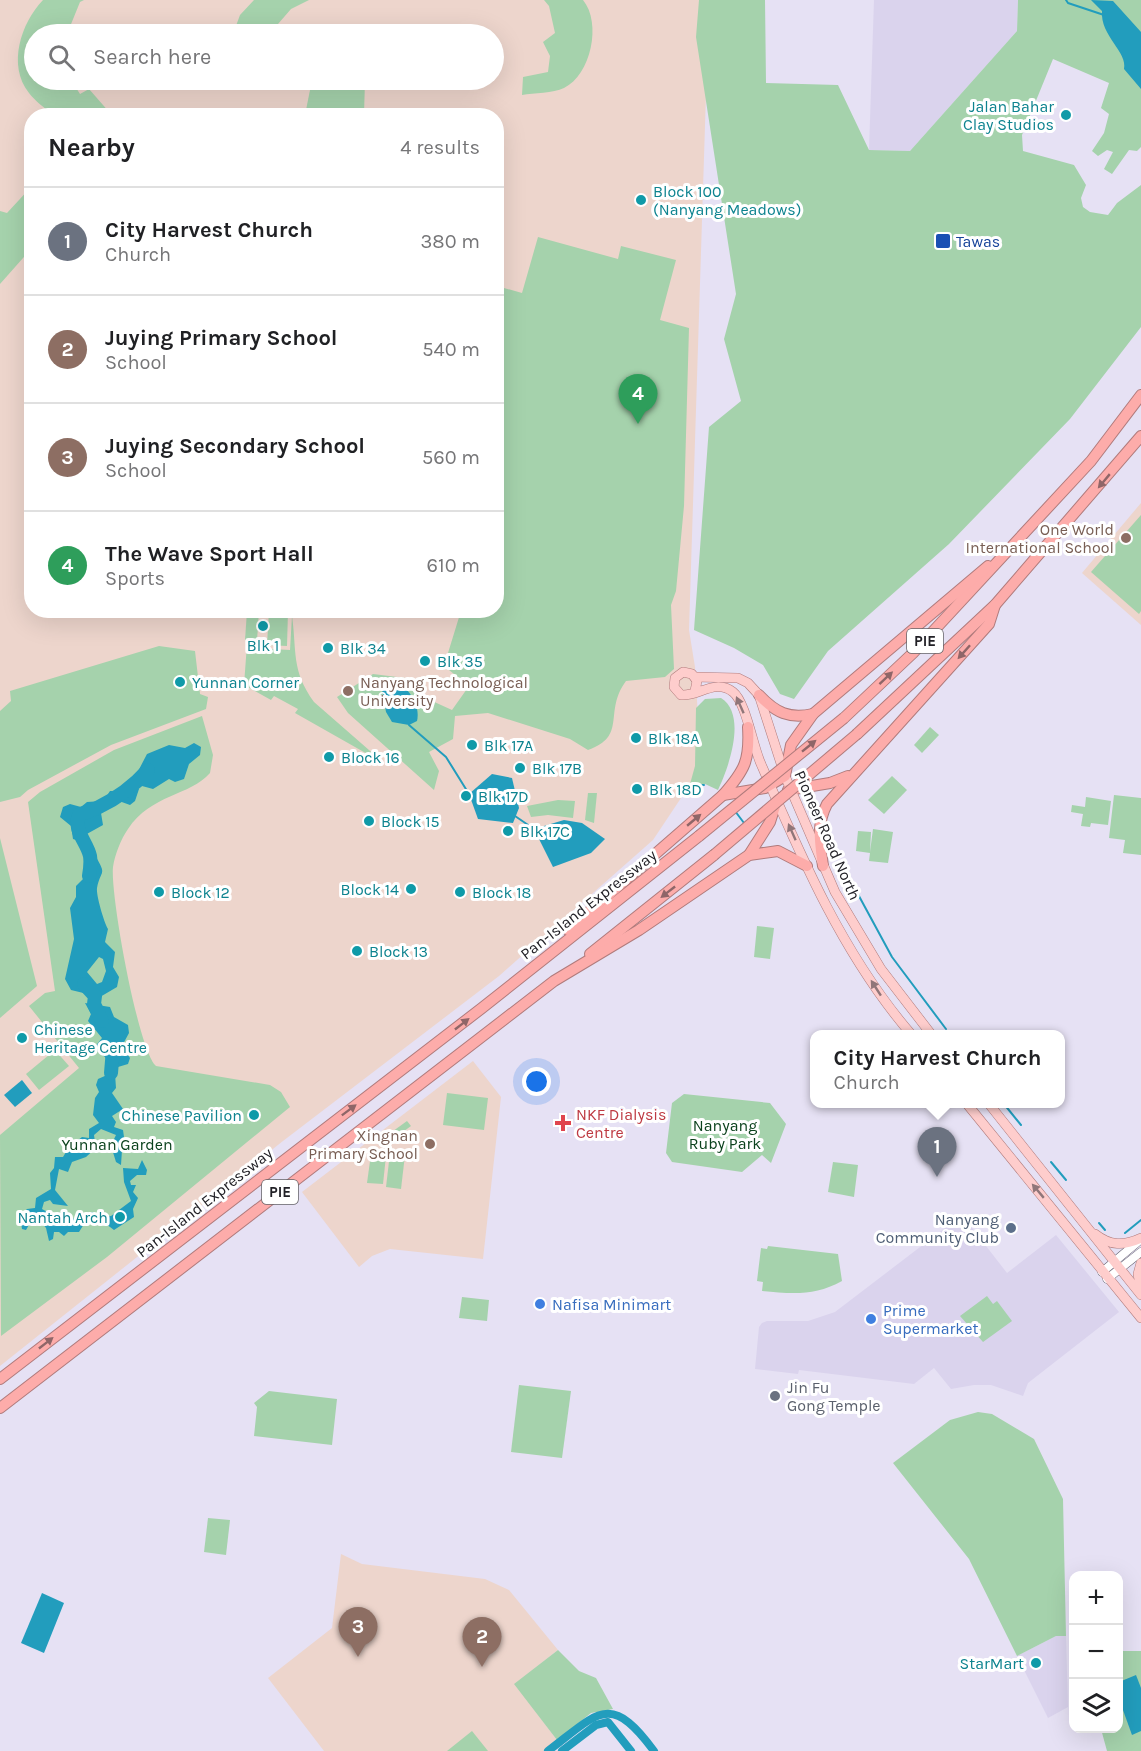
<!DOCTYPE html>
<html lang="en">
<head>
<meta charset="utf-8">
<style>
	:root { --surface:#fff; --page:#f6f6f6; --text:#202124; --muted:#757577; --line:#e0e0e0; --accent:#0f766e }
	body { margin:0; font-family:Karla,sans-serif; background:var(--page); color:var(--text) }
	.controls { position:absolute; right:18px; bottom:18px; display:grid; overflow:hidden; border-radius:12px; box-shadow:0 6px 24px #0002 }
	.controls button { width:54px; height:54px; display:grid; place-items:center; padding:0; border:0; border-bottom:2px solid var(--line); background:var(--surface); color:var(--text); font:30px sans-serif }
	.you { position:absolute; left:537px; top:1082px; width:21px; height:21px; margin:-15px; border:4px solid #fff; border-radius:50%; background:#1a73e8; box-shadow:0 0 0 9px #1a73e833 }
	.badge { display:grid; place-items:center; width:39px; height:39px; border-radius:50%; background:var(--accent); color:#fff; font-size:20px; font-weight:700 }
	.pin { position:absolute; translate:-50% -50px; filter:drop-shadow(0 2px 3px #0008) }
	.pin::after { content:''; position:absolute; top:32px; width:21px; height:18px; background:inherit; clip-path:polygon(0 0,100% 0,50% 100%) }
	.popup { position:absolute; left:810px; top:1030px; width:255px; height:78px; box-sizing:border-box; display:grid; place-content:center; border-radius:12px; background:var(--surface); filter:drop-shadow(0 2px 4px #0005); font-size:20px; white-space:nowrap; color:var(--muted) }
	.popup b { font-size:22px; color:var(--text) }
	.popup::after { content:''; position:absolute; left:50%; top:100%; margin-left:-12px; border:12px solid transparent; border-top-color:var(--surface) }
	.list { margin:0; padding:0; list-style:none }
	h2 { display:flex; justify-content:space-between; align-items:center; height:78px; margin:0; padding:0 24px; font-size:26px }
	h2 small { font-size:20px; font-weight:400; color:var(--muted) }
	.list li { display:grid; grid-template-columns:39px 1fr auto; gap:18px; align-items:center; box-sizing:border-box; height:108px; padding:0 24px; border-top:2px solid var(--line) }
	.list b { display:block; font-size:22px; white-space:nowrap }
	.list p { margin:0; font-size:20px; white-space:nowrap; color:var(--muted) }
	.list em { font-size:20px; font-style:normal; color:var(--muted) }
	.icon { flex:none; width:33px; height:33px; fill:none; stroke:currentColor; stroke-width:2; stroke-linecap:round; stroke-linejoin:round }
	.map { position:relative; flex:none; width:1141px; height:1751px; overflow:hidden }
	.search { position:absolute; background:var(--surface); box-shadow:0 6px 24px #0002; left:24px; top:24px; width:480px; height:66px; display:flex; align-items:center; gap:15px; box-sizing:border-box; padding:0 21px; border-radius:33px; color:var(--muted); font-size:22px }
	.panel { position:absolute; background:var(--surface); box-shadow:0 6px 24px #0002; left:24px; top:108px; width:480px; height:510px; border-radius:24px }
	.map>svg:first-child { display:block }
</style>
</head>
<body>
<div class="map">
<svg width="1141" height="1751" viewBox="0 0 1141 1751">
	<rect width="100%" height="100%" fill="#e6e1f4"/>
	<!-- built -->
	<g fill="#dad3ed">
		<path d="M874,0H1018L1017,31L910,151L869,150Z"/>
		<path d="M962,1215L1007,1273L1056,1235L1119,1312L1028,1383L1023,1396L991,1385H974L951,1389L934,1368L914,1384L799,1370L798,1374L755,1369L759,1327L762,1323L767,1321H808L835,1312Z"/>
		<path d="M1056,1636H1066L1068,1707L1048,1718L1017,1656Z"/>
	</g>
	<!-- education -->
	<g fill="#edd5cc" fill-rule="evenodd">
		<path d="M0,0H709L689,630L695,667L701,768L653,840L499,976L283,1141L0,1366ZM34,34H494V80H34ZM32,116H496V610H32Z"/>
		<path d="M1141,503V625L1082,573Z"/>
		<path d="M473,1061L501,1097L483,1259L390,1249L372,1256L359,1267L302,1192Z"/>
		<path d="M341,1554L362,1564L485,1579L509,1590L558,1650L515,1684L557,1740L543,1751H324L268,1678L332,1628Z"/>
	</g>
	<!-- green -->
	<g fill="#a5d2ac">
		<path d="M43,0H84L80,2L67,34H34V80H71L80,94L89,89L110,113L109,115H53C45,108 35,101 29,93C7,65 21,23 43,0Z"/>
		<path d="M254,0H309L291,9L278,24L263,34H233L240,15Z"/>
		<path d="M544,0H583C602,23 591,75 564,88C553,93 534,93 522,95L523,77L548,72L550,56L543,42L555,33L549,6Z"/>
		<path d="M699,0H765L766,83L838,85L869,150L910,151L1017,31L1018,0H1141V147L1137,151L1129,150L1112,174L1104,169L1113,152L1107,150L1098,156L1092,151L1104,133L1109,114L1101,108L1109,83L1053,59L1022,135L1023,151L1074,165L1086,185L1081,198L1083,207L1090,212L1108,215L1117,203L1141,185V327L1070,419L949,544L828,651L794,699L780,694L763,665L734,648L694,630L709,427L741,401L724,339L736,294L696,37Z"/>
		<path d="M312,80H365L364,115H305Z"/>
		<path d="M31,187V249L0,284V211L7,213Z"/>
		<path d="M538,237L618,259L621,246L676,260L660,320L689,328L684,506L676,591L671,605L674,669L665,677L626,681C603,712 628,736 588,750L570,739L488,713L455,716L453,739L429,752L439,771L434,790L348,713L337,697L373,674L405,678L419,695L452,710L469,686L444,666L460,614L449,611L496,610L497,286L522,293Z"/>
		<path d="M1141,515V611L1139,614L1091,572Z"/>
		<path d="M247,611H259L257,641L245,640Z"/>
		<path d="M269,611H288L287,646L267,645Z"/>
		<path d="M292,616C297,652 291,670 314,702L385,764L295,713L298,709L274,696L271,700L244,685L247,644H254V648L290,650Z"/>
		<path d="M159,646L195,651L200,694L208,697L206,709L111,745L28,790L20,797L0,802V711L11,701L10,691Z"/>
		<path d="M721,698C748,715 728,769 718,790L705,784H690L695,766L696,708L705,699Z"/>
		<path d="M202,716L213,755L210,773C190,796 151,794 128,829C121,839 115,854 113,867C110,894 138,1050 156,1066L270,1085L281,1092L290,1107L107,1257L1,1336L0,1135L79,1068L29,1006L45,993L55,991L28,802L40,792L114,750Z"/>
		<path d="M930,727L939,735L922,753L914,745Z"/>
		<path d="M892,776L907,790L884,814L868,800Z"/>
		<path d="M588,793H597L594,823L585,820Z"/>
		<path d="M1114,795L1141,798V855L1123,853L1125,840L1109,838Z"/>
		<path d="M1086,797L1111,801L1108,825L1091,823L1090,827L1081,826L1083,814L1071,812L1072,805L1085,807Z"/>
		<path d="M558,800L575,801L573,818L548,815L531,817L527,806Z"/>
		<path d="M873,829L893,832L888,863L869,861L870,853L856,851L858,831L871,832L870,852Z"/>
		<path d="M0,838L37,986L0,1018Z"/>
		<path d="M757,926L774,928L770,959L754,957Z"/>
		<path d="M55,1050L69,1066L39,1090L26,1074Z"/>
		<path d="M447,1093L488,1098L484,1130L443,1125Z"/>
		<path d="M684,1094L770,1103L786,1124L771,1163L762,1155L742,1172L672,1162L666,1153L672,1103Z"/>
		<path d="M407,1121L411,1126L382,1147L378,1142Z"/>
		<path d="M390,1153L405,1155L401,1189L386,1187Z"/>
		<path d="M371,1154L386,1156L383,1184L367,1183Z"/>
		<path d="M833,1162L858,1165L854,1197L828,1192Z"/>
		<path d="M768,1246L838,1254L842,1281C815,1296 793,1294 762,1291L763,1282L757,1281L761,1248L767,1249Z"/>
		<path d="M987,1296L993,1304L997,1301L1012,1321L983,1342L960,1316Z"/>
		<path d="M462,1297L489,1300L487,1321L459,1318Z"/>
		<path d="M519,1385L571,1391L562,1458L511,1452Z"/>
		<path d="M269,1391L337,1399L332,1445L254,1436L257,1407L254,1403Z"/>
		<path d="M978,1412L992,1414L1034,1439L1063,1499L1066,1636H1056L1017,1656L969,1559L893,1463L950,1420Z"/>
		<path d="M208,1518L230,1520L226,1555L204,1552Z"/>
		<path d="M558,1650L579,1671L596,1678L613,1709L591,1713L557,1740L514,1684Z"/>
		<path d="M1119,1651H1141V1751H1107L1101,1729L1118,1728Z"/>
		<path d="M472,1731L488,1751H447Z"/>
	</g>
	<!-- water -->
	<g fill="#229dbd" fill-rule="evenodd">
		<path d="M1091,0L1113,1L1141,32V89L1124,69C1128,52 1100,36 1102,11Z"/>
		<path d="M390,680C407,683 421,705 417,721L409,725L392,722L386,712L382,689Z"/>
		<path d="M194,743L201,747L200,755L189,764L184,779L175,782L169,779L153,789L142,786L134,779L147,754L169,745L185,748Z"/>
		<path d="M492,774L512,778L519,808L513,823L478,819L469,794Z"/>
		<path d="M131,784L139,789L135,801L130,805L119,801L112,803L106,797L110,791H123Z"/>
		<path d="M102,801L107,808L101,813L103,825L76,840L73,839L71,826L60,817L63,807L70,804L81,807L87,802Z"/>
		<path d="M564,820L582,823L605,839L591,853L553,867L534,829Z"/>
		<path d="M96,857C107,876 101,869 97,888C96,895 104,922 108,929L105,942L115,952L113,967L119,977L117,987L100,997L71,990L65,979L74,939L70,908L76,897V886L84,878L86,861ZM99,957L103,959L106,971L102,982L97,984L87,972Z"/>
		<path d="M85,1003L110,1007L114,1017L128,1025L129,1033L122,1046L130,1058L128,1064L118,1067L109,1065L105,1057L94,1048L102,1038L88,1021L91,1014Z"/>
		<path d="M108,1072L115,1074L116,1088L112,1093L123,1109L112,1116L116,1122L114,1127L123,1130L125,1144L135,1146L136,1150H122L121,1165L116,1162L112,1149L98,1146L86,1157L72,1162L68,1172L59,1169L55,1190L68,1206L53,1204L50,1200L44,1202L42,1209L51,1214V1224L66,1226L78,1214L93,1212L101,1217L111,1216L131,1201L124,1182L123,1168L138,1169L142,1160L147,1170L146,1175H137L130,1181L131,1185H136L133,1192L138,1198L133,1209L134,1217L114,1230L102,1221L95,1224H84L79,1232H68L64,1236L59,1232H54L53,1239L49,1241L46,1228L39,1219L30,1223L26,1230L22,1229L20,1216L27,1209L35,1208L36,1198L51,1189L50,1173L54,1168L55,1157H63L69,1147L82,1137L89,1138V1129L99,1123L93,1115L95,1098L99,1092L96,1085L98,1079L107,1075ZM101,1129L116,1135L111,1145L95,1142L94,1135Z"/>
		<path d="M22,1080L32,1093L15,1107L4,1095Z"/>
		<path d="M42,1593L64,1603L44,1653L21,1643Z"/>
		<path d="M1136,1675L1141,1688V1731L1132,1735L1119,1699V1682Z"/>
	</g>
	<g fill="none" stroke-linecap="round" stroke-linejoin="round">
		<!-- stream -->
		<g stroke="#229dbd" stroke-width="2">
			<path d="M1066,0L1068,3L1104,15"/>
			<path d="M26,311L32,310"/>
			<path d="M409,725L446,757L469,794"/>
			<path d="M689,785H704"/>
			<path d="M735,811L744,823"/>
			<path d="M515,816L534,829"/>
			<path d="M840,861L892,957L946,1029"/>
			<path d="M1004,1104L1021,1125"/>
			<path d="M1051,1162L1066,1180"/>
			<path d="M1099,1223L1105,1230"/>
			<path d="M1125,1233L1141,1220"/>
		</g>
		<!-- canal -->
		<g stroke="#229dbd" stroke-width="8">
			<path d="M548,1751C598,1713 610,1691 654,1751"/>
			<path d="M562,1751L596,1725L608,1722L631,1751"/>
		</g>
		<!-- river -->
		<g stroke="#229dbd" stroke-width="14">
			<path d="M89,876C90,870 91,862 90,856C87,842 73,831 79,815C85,812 91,811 97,808C118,798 133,787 148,770"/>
			<path d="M84,984L95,996L94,1004L102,1021"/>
			<path d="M111,1073L113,1049"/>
		</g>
		<defs>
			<g id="minor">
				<path d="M1102,1272L1140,1240"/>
				<path d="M1107,1279L1141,1252"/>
			</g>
			<g id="major">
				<path d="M695,677L738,678L748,683L759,695L785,776L835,892L881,969L931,1034"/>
				<path d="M695,691L697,681L692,674L683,672L675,678L674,687L681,695C698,697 715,678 733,692C746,702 753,747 761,764C802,859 843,955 911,1034"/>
				<path d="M967,1104L1141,1318"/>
				<path d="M989,1104L1141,1295"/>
				<path d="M1095,1234C1110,1246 1124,1246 1141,1238"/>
				<path d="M1141,1263L1138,1274L1141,1290"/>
			</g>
			<g id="highway">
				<path d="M759,695C776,713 789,719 813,714"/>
				<path d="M844,718L913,653L1091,461L1141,395"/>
				<path d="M857,734L995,605L1141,436"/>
				<path d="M788,790L830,783L848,776"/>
				<path d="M723,795L765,788L785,776L791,745L813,714L988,566"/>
				<path d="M749,855L770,822L777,800"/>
				<path d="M823,866C820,843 816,825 827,804L989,624L995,605"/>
				<path d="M568,930L723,795C745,770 750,760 748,727"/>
				<path d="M590,954L714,855"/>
				<path d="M0,1379L482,1008L699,836"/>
				<path d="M0,1408L554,981L639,930L749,855L778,851L807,866"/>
			</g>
		</defs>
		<!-- minor casing -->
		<use href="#minor" stroke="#656171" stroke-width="9"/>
		<!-- major casing -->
		<use href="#major" stroke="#b07b7c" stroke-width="10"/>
		<!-- highway casing -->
		<use href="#highway" stroke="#b07b7c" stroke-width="12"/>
		<!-- minor -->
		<use href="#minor" stroke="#fff" stroke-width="8"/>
		<!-- major -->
		<use href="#major" stroke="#fecdcc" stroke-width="9"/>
		<!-- highway -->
		<use href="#highway" stroke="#fdacaa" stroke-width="10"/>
		<defs>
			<g id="highway-bridge">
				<path d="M699,836L844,718"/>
				<path d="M714,855L857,734"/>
			</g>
		</defs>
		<!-- highway-bridge casing -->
		<use href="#highway-bridge" stroke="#b07b7c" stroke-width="12" stroke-linecap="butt"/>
		<!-- highway-bridge -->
		<use href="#highway-bridge" stroke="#fdacaa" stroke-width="10"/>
	</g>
	<!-- one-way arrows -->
	<defs><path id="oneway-solid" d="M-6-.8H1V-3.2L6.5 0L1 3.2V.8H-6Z" transform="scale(1.5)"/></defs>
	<g fill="#8f6668">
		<use href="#oneway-solid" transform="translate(1104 481) rotate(130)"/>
		<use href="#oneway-solid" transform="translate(964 652) rotate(132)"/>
		<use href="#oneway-solid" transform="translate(886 678) rotate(-43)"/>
		<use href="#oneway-solid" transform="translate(809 746) rotate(-39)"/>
		<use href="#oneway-solid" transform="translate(694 820) rotate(-40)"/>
		<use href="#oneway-solid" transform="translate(668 892) rotate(142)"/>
		<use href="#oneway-solid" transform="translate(462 1024) rotate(-38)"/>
		<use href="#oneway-solid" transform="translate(349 1110) rotate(-37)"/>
		<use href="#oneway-solid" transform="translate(46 1343) rotate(-38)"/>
	</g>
	<g fill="#907679">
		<use href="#oneway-solid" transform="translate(740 705) rotate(-114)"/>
		<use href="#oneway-solid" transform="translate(792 832) rotate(-114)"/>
		<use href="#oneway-solid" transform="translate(876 988) rotate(-123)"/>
		<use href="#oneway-solid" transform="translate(1038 1191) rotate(-130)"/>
	</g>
	<!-- markers -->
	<g fill="#0f9aa8" stroke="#fff" stroke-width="2">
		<circle cx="1066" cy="115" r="6"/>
		<circle cx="641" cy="200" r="6"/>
		<circle cx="263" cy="626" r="6"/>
		<circle cx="328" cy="648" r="6"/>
		<circle cx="425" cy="661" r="6"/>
		<circle cx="180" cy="682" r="6"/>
		<circle cx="636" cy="738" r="6"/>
		<circle cx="472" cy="745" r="6"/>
		<circle cx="329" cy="757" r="6"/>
		<circle cx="520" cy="768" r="6"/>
		<circle cx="637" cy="789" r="6"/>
		<circle cx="466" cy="796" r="6"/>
		<circle cx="369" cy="821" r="6"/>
		<circle cx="508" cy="831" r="6"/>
		<circle cx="411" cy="889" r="6"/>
		<circle cx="159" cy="892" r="6"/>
		<circle cx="460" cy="892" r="6"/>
		<circle cx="357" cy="951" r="6"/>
		<circle cx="22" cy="1038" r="6"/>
		<circle cx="254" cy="1115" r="6"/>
		<circle cx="120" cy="1217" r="6"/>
		<circle cx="1036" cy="1663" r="6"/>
	</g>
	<rect fill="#1a4fb4" stroke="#fff" stroke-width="2" x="935" y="233" width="16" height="16" rx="3"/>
	<g fill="#8d6e63" stroke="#fff" stroke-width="2">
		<circle cx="1126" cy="538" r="6"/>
		<circle cx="348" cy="691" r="6"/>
		<circle cx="430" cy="1144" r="6"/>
	</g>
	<path fill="#e0444e" stroke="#fff" stroke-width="2" d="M560 1114h6v6h6v6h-6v6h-6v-6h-6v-6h6z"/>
	<circle fill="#5c6f8a" stroke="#fff" stroke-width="2" cx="1011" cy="1228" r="6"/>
	<g fill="#3f7fe0" stroke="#fff" stroke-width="2">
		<circle cx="540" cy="1304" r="6"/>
		<circle cx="871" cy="1319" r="6"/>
	</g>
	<circle fill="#6b7280" stroke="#fff" stroke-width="2" cx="775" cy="1396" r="6"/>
	<g text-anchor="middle" stroke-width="6" stroke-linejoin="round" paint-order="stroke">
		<!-- shield labels -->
		<g fill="#fff" stroke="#646367" stroke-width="1.5">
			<rect x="907" y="629" width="36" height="24" rx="4.5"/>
			<rect x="262" y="1180" width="36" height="24" rx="4.5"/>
		</g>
		<g font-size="15" font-weight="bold" fill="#212026">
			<text x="925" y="646">PIE</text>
			<text x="280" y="1197">PIE</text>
		</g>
		<!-- culture labels -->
		<g font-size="16" fill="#0d838f" stroke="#fff" text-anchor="start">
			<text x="1054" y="112" text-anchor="end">Jalan Bahar<tspan x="1054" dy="18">Clay Studios</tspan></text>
			<text x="653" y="197">Block 100<tspan x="653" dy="18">(Nanyang Meadows)</tspan></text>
			<text x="263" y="651" text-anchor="middle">Blk 1</text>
			<text x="340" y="654">Blk 34</text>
			<text x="437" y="667">Blk 35</text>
			<text x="192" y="688">Yunnan Corner</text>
			<text x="648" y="744">Blk 18A</text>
			<text x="484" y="751">Blk 17A</text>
			<text x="341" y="763">Block 16</text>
			<text x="532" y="774">Blk 17B</text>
			<text x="649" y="795">Blk 18D</text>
			<text x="478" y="802">Blk 17D</text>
			<text x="381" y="827">Block 15</text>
			<text x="520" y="837">Blk 17C</text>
			<text x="399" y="895" text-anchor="end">Block 14</text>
			<text x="171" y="898">Block 12</text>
			<text x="472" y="898">Block 18</text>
			<text x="369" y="957">Block 13</text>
			<text x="34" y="1035">Chinese<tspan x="34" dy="18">Heritage Centre</tspan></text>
			<text x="242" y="1121" text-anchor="end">Chinese Pavilion</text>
			<text x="108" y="1223" text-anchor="end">Nantah Arch</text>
			<text x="1024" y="1669" text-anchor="end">StarMart</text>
		</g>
		<!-- transit labels -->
		<g font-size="16" fill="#164399" stroke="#fff" text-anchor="start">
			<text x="956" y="247">Tawas</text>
		</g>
		<!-- education labels -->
		<g font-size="16" fill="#785e54" stroke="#fff" text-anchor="end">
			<text x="1114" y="535">One World<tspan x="1114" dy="18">International School</tspan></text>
			<text x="360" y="688" text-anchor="start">Nanyang Technological<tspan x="360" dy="18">University</tspan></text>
			<text x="418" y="1141">Xingnan<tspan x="418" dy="18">Primary School</tspan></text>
		</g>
		<!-- street labels -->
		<g font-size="16" fill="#212026" stroke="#fff">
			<text transform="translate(828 835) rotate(66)" y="6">Pioneer Road North</text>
			<text transform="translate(588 904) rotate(-38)" y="6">Pan-Island Expressway</text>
			<text transform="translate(204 1202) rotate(-38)" y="6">Pan-Island Expressway</text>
		</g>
		<!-- health labels -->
		<g font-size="16" fill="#be3a42" stroke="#fff" text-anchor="start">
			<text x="576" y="1120">NKF Dialysis<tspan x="576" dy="18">Centre</tspan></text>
		</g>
		<!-- park labels -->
		<g font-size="16" fill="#0b421d" stroke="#fff">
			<text x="725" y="1131">Nanyang<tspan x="725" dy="18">Ruby Park</tspan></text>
			<text x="117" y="1150">Yunnan Garden</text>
		</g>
		<!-- service labels -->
		<g font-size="16" fill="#4e5e75" stroke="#fff" text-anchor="end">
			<text x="999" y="1225">Nanyang<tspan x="999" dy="18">Community Club</tspan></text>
		</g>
		<!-- shop labels -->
		<g font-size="16" fill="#366cbe" stroke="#fff" text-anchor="start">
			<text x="552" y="1310">Nafisa Minimart</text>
			<text x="883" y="1316">Prime<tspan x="883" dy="18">Supermarket</tspan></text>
		</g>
		<!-- worship labels -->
		<g font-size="16" fill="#5b616d" stroke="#fff" text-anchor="start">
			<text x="787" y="1393">Jin Fu<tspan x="787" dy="18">Gong Temple</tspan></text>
		</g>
	</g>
</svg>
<div class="controls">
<button>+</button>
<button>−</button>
<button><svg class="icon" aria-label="layers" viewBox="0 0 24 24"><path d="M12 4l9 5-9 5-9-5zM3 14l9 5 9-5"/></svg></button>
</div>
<div class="you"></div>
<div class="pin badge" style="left:937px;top:1177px;background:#6b7280">1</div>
<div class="popup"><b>City Harvest Church</b>Church</div>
<div class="pin badge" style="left:482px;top:1667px;background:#8d6e63">2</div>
<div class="pin badge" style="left:358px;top:1657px;background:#8d6e63">3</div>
<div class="pin badge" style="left:638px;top:424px;background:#2e9e5b">4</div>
<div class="search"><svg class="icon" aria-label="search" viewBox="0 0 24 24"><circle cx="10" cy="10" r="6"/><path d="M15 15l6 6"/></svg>Search here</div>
<section class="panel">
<h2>Nearby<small>4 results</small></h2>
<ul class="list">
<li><span class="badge" style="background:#6b7280">1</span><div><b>City Harvest Church</b><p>Church</p></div><em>380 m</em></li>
<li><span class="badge" style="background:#8d6e63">2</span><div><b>Juying Primary School</b><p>School</p></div><em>540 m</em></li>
<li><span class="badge" style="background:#8d6e63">3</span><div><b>Juying Secondary School</b><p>School</p></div><em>560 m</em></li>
<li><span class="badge" style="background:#2e9e5b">4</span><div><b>The Wave Sport Hall</b><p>Sports</p></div><em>610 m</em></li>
</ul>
</section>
</div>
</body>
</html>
